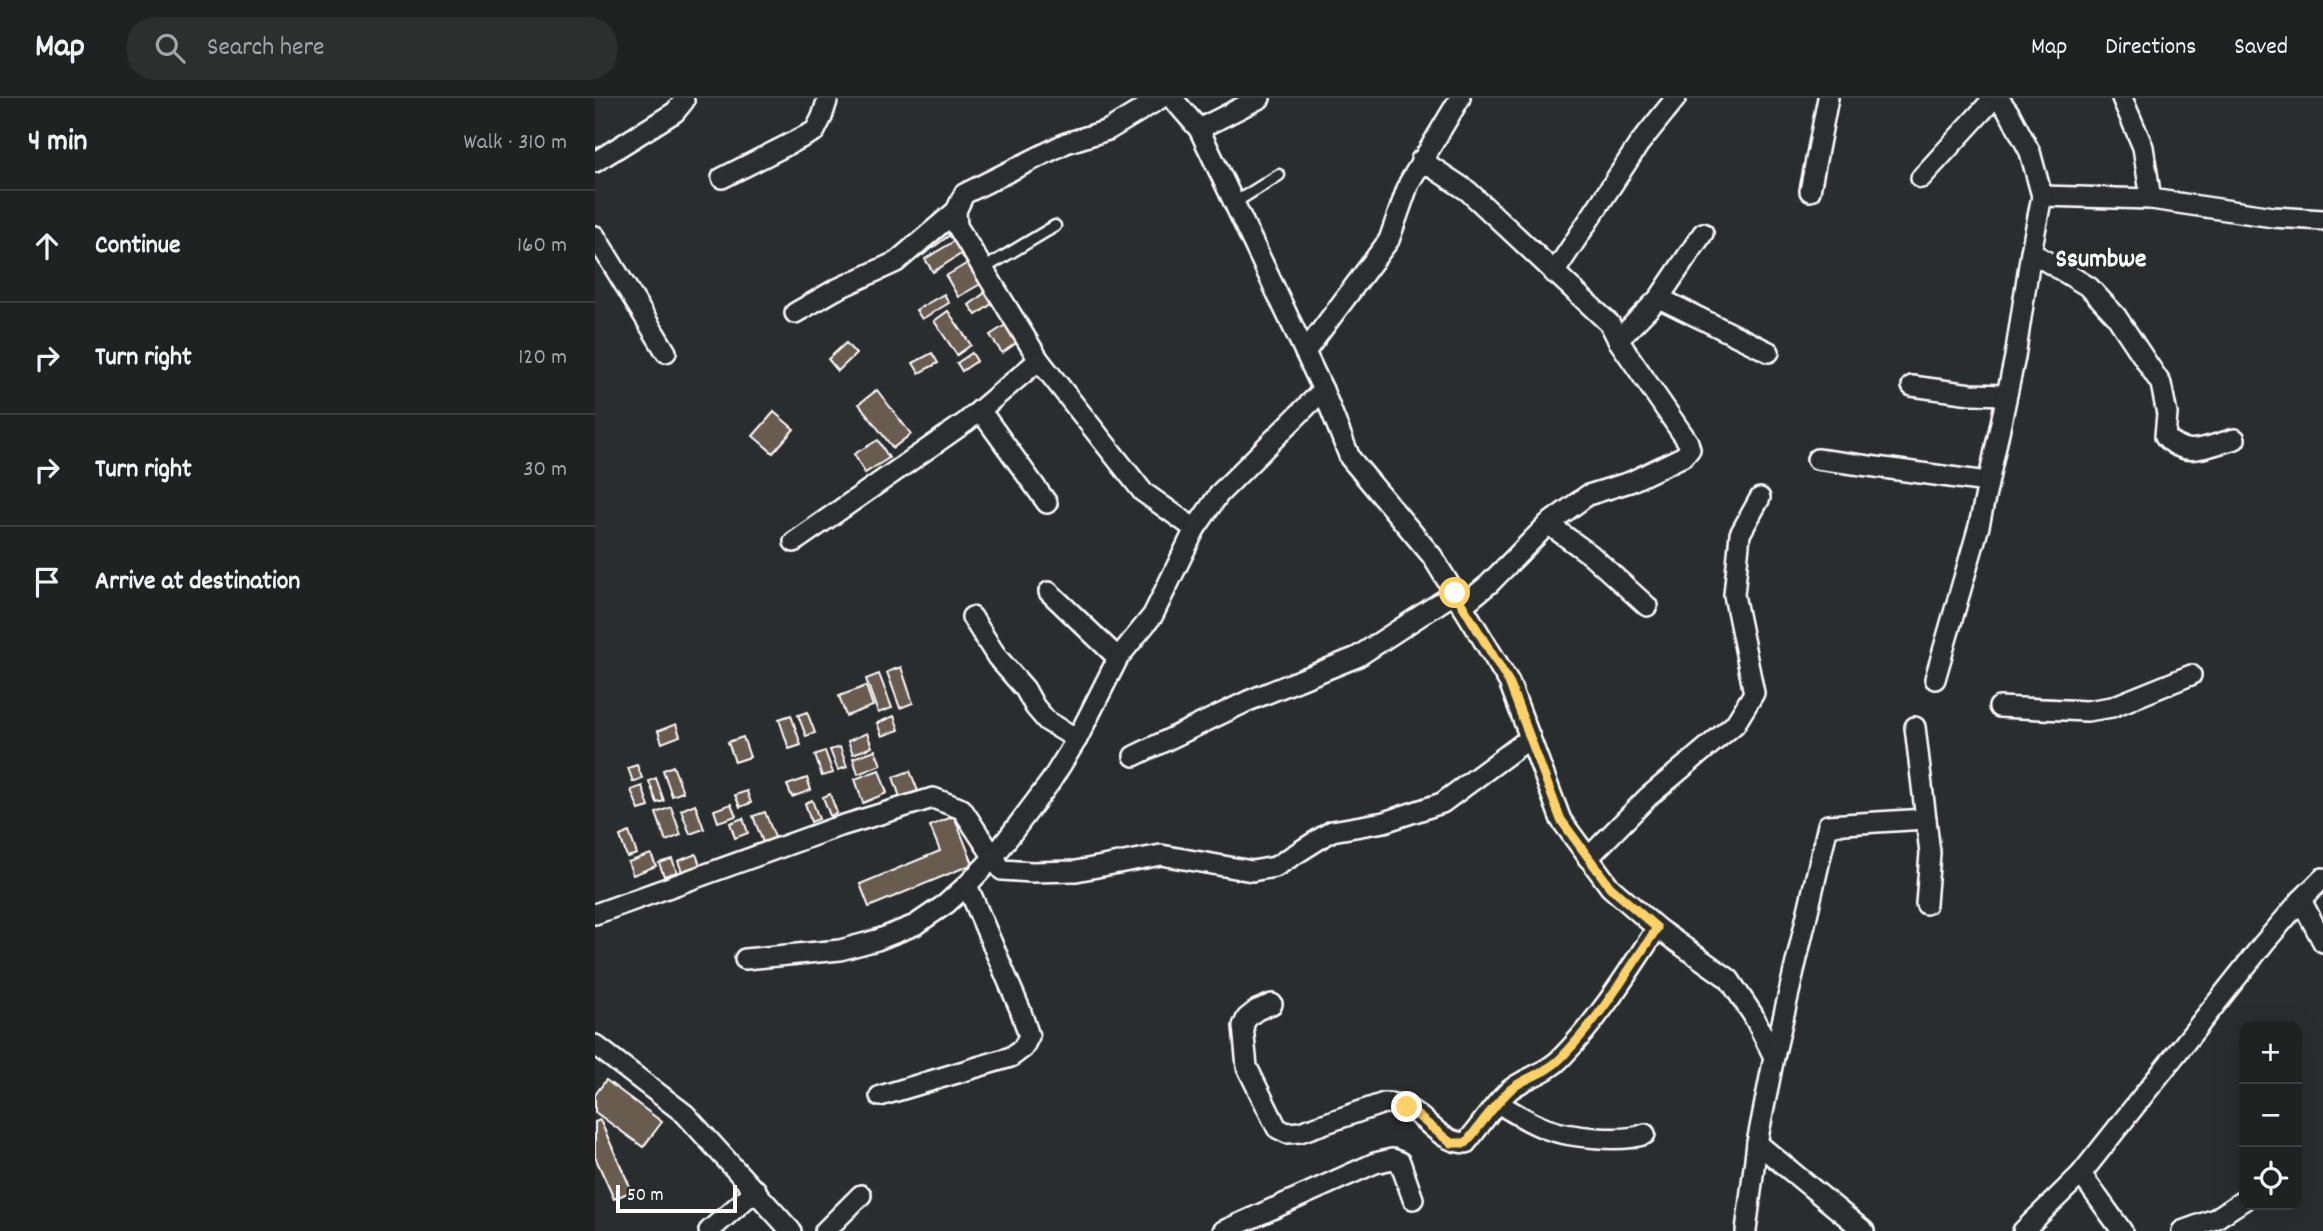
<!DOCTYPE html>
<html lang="en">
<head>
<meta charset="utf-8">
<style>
	:root { --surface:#202222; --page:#2d2f2f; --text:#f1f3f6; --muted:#a2a4a5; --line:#3d3f40 }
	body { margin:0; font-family:Dekko,sans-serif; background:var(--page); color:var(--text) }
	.controls { position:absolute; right:21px; bottom:21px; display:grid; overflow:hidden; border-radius:14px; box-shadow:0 7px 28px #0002 }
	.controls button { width:63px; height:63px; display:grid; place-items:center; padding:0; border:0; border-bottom:2px solid var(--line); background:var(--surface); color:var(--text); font:35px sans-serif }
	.scale { position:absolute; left:21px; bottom:18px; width:121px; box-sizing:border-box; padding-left:7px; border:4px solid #fff; border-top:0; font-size:19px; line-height:24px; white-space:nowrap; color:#fff; -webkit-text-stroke:5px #2a2d2e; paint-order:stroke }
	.stop { position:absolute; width:21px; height:21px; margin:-16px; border:5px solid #ffd166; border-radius:50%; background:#fff }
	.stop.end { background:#ffd166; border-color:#fff; box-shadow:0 2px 7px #0008 }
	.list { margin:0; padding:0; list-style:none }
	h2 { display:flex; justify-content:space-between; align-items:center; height:91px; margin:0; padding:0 28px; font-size:30px }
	h2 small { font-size:23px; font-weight:400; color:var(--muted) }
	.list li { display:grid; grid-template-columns:46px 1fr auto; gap:21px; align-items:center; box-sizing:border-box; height:112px; padding:0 28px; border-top:2px solid var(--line) }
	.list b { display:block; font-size:26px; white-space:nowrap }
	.list em { font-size:23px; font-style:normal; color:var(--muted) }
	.icon { flex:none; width:38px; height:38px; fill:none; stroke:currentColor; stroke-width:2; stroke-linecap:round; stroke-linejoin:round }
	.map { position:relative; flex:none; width:1728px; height:1133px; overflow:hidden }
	header { display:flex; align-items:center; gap:42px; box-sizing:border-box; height:98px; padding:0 35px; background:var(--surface); border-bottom:2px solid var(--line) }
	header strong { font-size:33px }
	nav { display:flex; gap:38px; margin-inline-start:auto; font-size:24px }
	.search { width:490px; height:63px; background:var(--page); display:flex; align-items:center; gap:18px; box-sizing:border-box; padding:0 24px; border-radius:28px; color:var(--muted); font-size:26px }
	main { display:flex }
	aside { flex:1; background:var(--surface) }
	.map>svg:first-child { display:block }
</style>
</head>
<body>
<header>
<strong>Map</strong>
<div class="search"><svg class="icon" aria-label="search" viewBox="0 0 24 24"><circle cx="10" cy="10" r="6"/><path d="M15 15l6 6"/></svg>Search here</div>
<nav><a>Map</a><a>Directions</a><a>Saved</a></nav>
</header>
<main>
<aside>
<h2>4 min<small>Walk · 310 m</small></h2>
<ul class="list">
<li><svg class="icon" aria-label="ahead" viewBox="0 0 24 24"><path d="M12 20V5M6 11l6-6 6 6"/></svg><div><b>Continue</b></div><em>160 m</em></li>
<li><svg class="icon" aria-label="right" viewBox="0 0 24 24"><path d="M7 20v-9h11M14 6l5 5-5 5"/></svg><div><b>Turn right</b></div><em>120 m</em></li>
<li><svg class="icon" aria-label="right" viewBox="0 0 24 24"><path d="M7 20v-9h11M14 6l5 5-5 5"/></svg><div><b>Turn right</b></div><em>30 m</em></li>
<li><svg class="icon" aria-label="arrive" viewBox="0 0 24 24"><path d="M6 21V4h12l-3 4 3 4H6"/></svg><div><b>Arrive at destination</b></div></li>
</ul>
</aside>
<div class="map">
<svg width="1728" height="1133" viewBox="0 0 1728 1133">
	<rect width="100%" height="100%" fill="#2a2d2e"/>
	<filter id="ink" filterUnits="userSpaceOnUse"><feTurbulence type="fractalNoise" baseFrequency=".0143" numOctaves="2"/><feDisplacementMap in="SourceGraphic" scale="14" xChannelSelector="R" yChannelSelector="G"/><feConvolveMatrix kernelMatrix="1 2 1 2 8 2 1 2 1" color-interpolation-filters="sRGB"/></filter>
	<g filter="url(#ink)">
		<!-- building -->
		<g fill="#685c4f" stroke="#fff" stroke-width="2">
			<path d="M350,130L355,137L328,157L323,151Z"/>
			<path d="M361,142L369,154L338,174L330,161Z"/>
			<path d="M376,163L389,184L363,199L351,178Z"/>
			<path d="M391,194L398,205L381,217L374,207Z"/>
			<path d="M349,196L354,205L327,221L321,212Z"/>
			<path d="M353,213L376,247L362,257L339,223Z"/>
			<path d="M412,226L424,243L407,255L395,237Z"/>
			<path d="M251,245L261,256L243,273L233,261Z"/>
			<path d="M337,255L343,265L324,275L318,265Z"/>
			<path d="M377,255L382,263L367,273L362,265Z"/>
			<path d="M282,292L316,336L298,350L264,306Z"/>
			<path d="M179,314L199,331L178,355L158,338Z"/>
			<path d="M283,342L294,360L270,375L259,356Z"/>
			<path d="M306,569L318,605L305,610L292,574Z"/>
			<path d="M284,576L297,610L283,615L271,581Z"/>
			<path d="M271,588L278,608L251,618L244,598Z"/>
			<path d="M212,614L220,635L211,638L203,617Z"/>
			<path d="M196,617L206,647L194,651L184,621Z"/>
			<path d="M299,618L304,632L287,638L282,625Z"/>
			<path d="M81,626L85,638L67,645L63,633Z"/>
			<path d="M272,635L277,649L258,656L253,643Z"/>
			<path d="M148,639L155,659L140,664L133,644Z"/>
			<path d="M245,649L252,669L243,672L235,652Z"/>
			<path d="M280,652L286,667L263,676L258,660Z"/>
			<path d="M230,653L238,675L227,678L220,657Z"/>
			<path d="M42,667L47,680L38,684L33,670Z"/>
			<path d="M78,668L88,694L77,698L68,672Z"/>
			<path d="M284,672L292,695L268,705L260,681Z"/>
			<path d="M315,673L323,693L305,699L298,679Z"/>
			<path d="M61,680L69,703L62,705L54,683Z"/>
			<path d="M212,680L216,692L197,699L192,687Z"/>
			<path d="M47,688L54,709L44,712L36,692Z"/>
			<path d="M152,693L156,705L145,709L140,697Z"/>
			<path d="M235,696L242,715L235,718L228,699Z"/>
			<path d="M217,702L224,721L216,724L210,705Z"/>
			<path d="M100,706L109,731L95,736L86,712Z"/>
			<path d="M136,706L141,718L123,724L119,712Z"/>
			<path d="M76,709L86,737L71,743L61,715Z"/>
			<path d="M170,714L181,742L169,747L158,718Z"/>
			<path d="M359,718L378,766L274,809L265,786L345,753L335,728Z"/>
			<path d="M148,720L153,735L140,740L135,725Z"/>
			<path d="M34,734L42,756L32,759L25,738Z"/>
			<path d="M56,756L61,768L38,777L33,764Z"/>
			<path d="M101,756L106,770L88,776L83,763Z"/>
			<path d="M77,761L82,774L69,778L64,765Z"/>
			<path d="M11,982L67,1024L48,1049L0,1014V997Z"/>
			<path d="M5,1022L37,1093L19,1101L0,1059V1024Z"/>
		</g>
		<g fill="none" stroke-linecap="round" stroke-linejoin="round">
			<defs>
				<g id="service">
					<path d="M639,105L684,77"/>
					<path d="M388,171L460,128"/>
				</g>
				<g id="minor">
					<path d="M566,0L513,32L471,45L369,96L361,113L362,128L444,262L548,394L600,431"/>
					<path d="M577,0L604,31L728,292L755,360L837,458L914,584L966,722L1015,789L1062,830L1134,881L1158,917L1179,959L1162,1045L1151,1133"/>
					<path d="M1527,0L1548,49L1556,101"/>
					<path d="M604,31L665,0"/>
					<path d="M826,62L873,93L1015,226L1023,242L1093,344L1095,351L1089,358L1035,384L993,397L953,426L894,486L867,508"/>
					<path d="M0,64L80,14L89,3L88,0"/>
					<path d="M127,80L220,33L227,19L233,0"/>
					<path d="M1326,80L1399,0"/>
					<path d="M1215,93L1233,0"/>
					<path d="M1447,98L1556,101L1678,119L1728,122"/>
					<path d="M0,138L71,254"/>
					<path d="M1436,154L1494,189L1521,218L1566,286L1572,316L1570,338C1591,362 1612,348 1640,341"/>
					<path d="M959,175L1044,46L1081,0"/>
					<path d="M1064,200L1174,254"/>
					<path d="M200,215L240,192L301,164L361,113"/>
					<path d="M1023,242L1064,200L1108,135"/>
					<path d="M710,254L794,142L814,85L865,0"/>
					<path d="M1317,288L1376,296L1411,297"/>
					<path d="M385,312L452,405"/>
					<path d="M1222,361L1392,384"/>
					<path d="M953,426L996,457L1052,508"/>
					<path d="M199,444L371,324L444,262"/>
					<path d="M454,494L523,560"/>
					<path d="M377,519L402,559L430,591L440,609L452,623L482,641"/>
					<path d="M1340,581L1384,428L1420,259L1436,154L1447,98L1435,54L1415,16L1403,0"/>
					<path d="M1404,609L1492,613L1517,609L1596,577"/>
					<path d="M1320,629L1335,755L1331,806"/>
					<path d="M539,658L653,603L762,559L860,495"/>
					<path d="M993,760L1053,699L1140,626L1159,595L1139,497L1145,436L1165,400"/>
					<path d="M1706,802L1728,844"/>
					<path d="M0,816L239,730L338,700L367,711L407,772L437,774L481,773L566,757L657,773L680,769L737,733L789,724L847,705L935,640"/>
					<path d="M150,861L245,852L282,842L320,827L351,806L372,787L398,760L456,683L482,641L523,560L558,517L600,431L624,396L728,292"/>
					<path d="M677,906L662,912L652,920L648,928L652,969L682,1030L692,1035L705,1034L789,1005C828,1004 836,1044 871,1045C885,1029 900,1004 916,991C932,979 952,975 966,960C1005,920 1032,876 1062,830"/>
					<path d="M0,947L90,1016L196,1133"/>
					<path d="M1179,959L1233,727L1331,721"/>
					<path d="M285,998L416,959L428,950L434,938L425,911L372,787"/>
					<path d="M903,1005C919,1015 935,1025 952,1031C974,1039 1029,1045 1050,1036"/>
					<path d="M1162,1045L1269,1133"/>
					<path d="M1486,1076L1527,1133"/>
					<path d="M114,1133L161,1092"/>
					<path d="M230,1133L266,1097"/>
					<path d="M628,1133L780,1065L797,1061L805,1064L818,1101"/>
					<path d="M1428,1133L1486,1076L1669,845L1706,802L1728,780"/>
					<path d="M1587,1133L1620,1121L1649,1102"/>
				</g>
			</defs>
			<!-- service casing -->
			<use href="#service" stroke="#fff" stroke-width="15"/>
			<!-- minor casing -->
			<use href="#minor" stroke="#fff" stroke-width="24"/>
			<!-- service -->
			<use href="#service" stroke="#2a2d2e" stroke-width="10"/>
			<!-- minor -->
			<use href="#minor" stroke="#2a2d2e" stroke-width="19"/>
		</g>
	</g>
	<g fill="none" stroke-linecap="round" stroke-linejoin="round" filter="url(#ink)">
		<!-- route -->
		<path stroke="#ffd166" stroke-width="9" d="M812,1009L856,1045H871C884,1029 901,1004 916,991C931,979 952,975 966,960C1004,921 1032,875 1062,830L1015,789L966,722L914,584L860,495"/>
	</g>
	<g text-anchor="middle" stroke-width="7" stroke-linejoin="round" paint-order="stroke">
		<!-- quarter labels -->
		<g font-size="26" font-weight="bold" fill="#fff" stroke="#2a2d2e">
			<text x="1506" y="168">Ssumbwe</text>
		</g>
	</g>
</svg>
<div class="controls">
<button>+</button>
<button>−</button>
<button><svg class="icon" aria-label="locate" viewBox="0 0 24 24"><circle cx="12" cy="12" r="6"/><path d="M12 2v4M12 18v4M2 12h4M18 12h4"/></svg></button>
</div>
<div class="scale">50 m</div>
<div class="stop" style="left:860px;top:495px"></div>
<div class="stop end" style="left:812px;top:1009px"></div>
</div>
</main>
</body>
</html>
